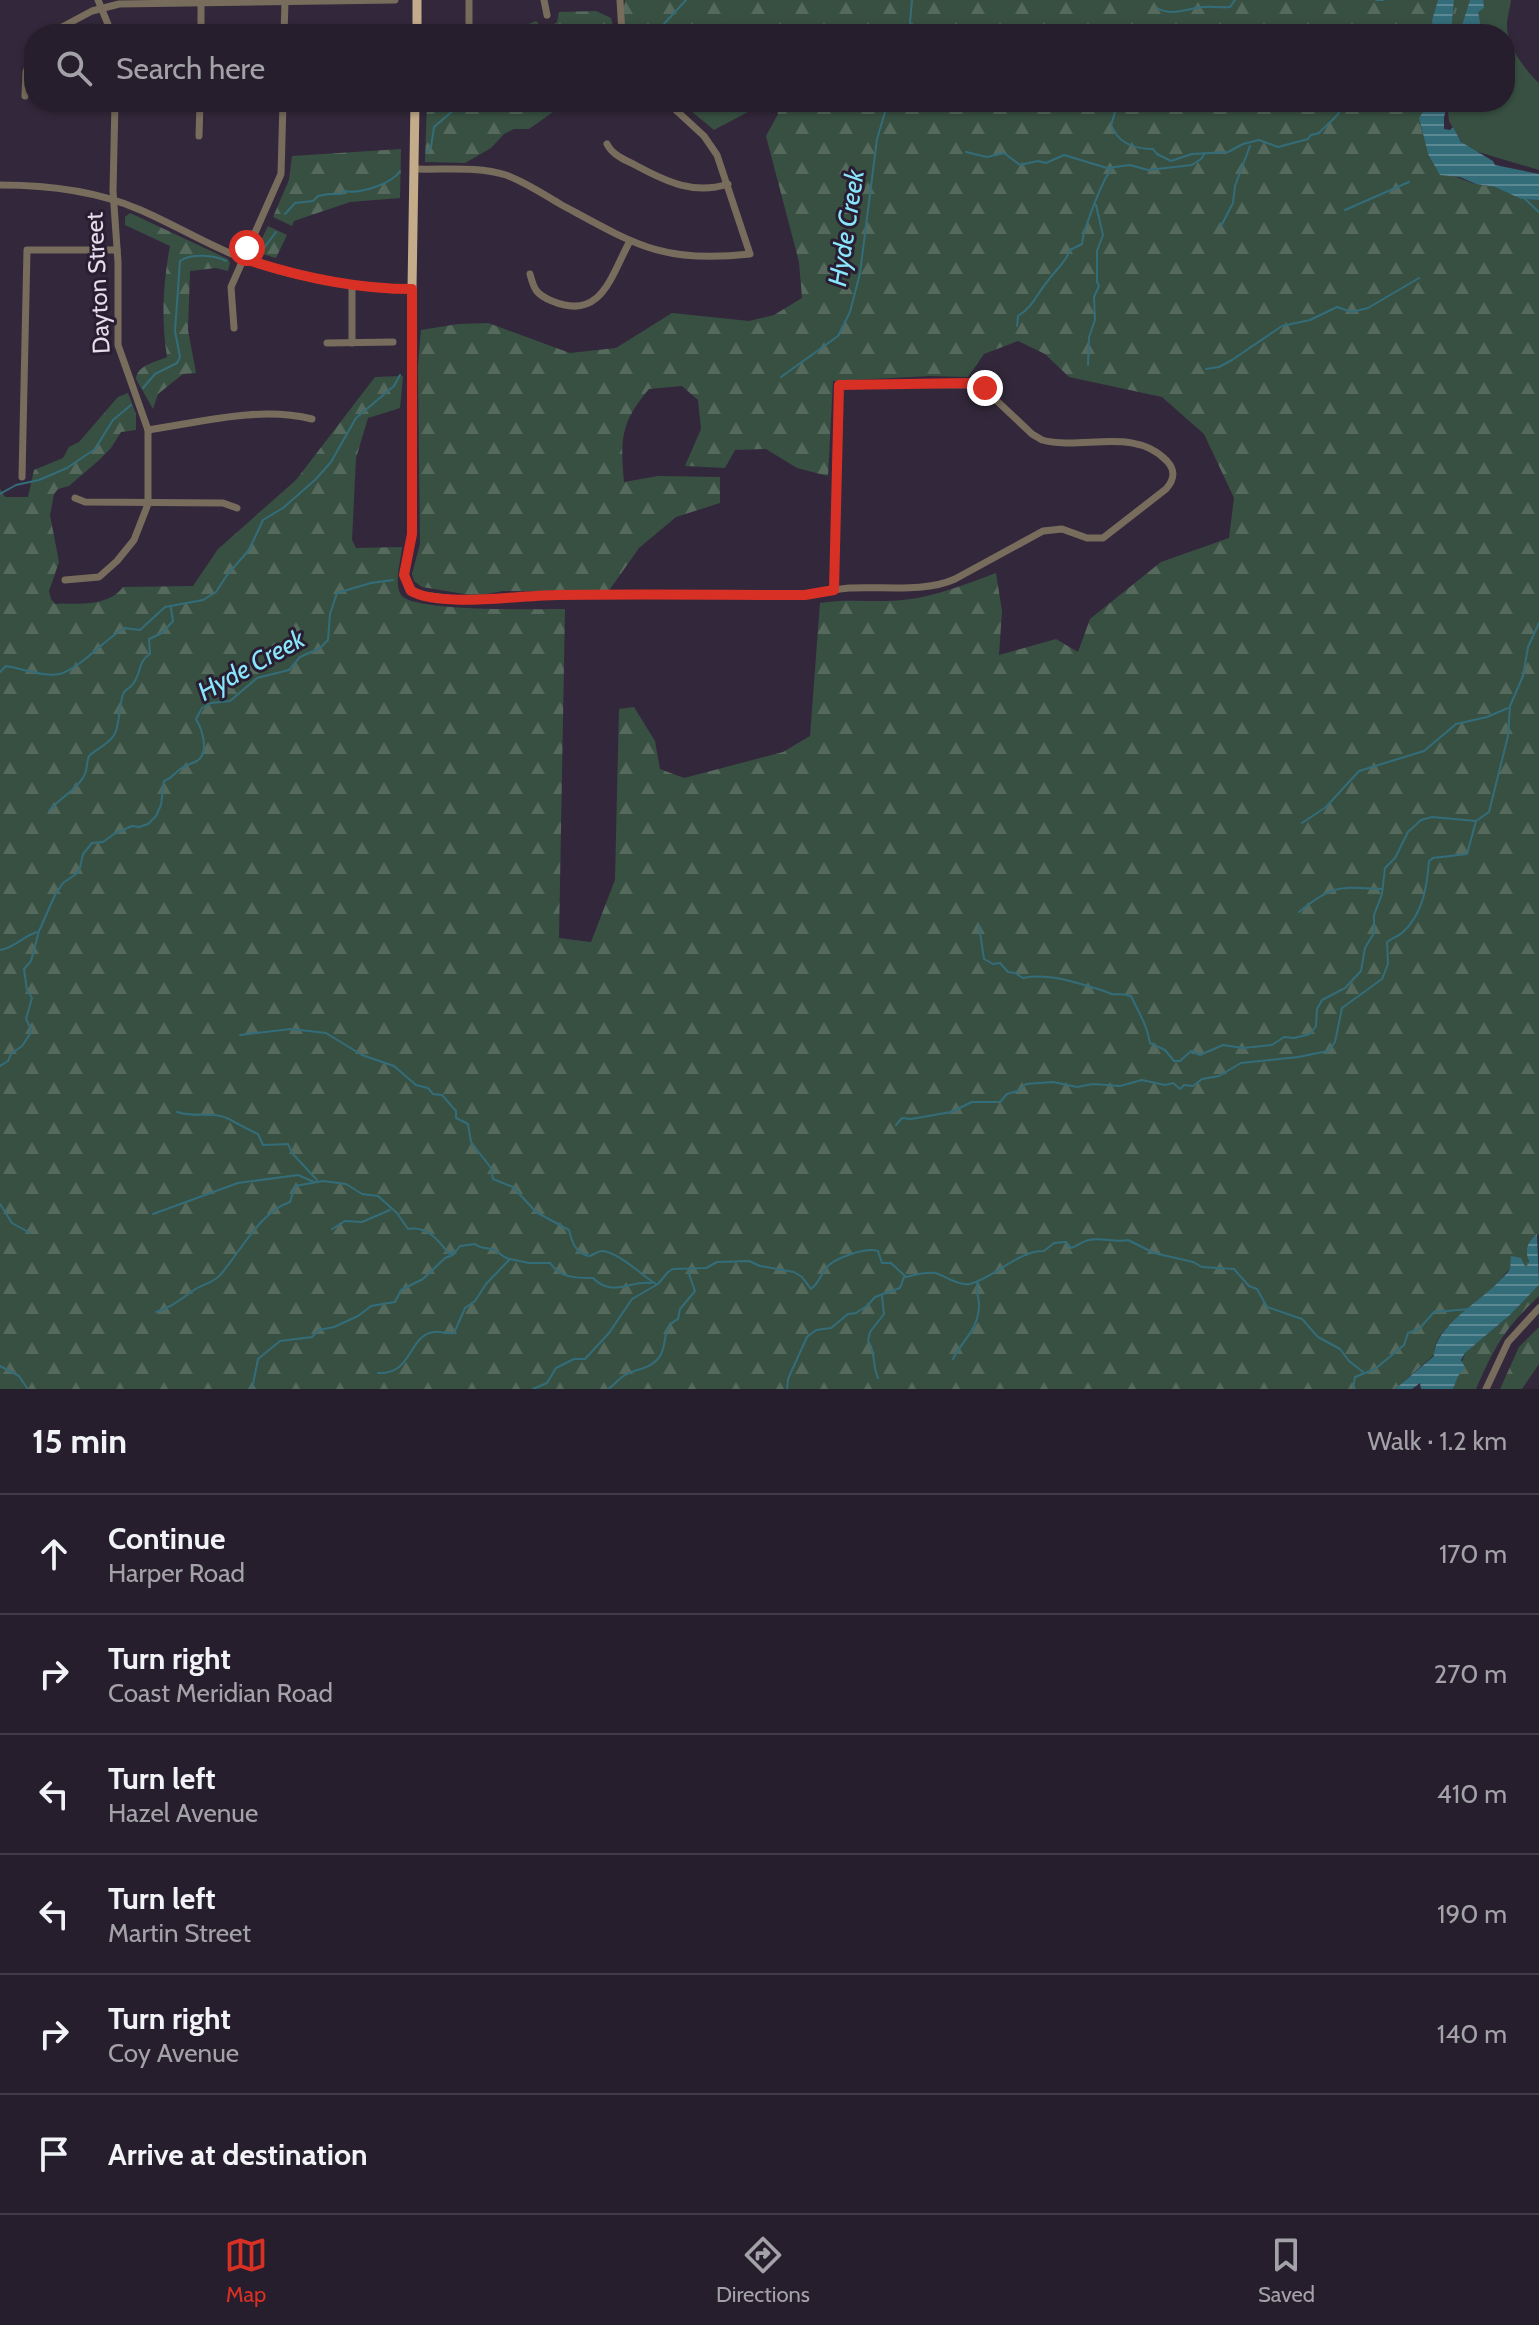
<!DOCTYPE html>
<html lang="en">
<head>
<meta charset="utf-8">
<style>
	:root { --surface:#261e2c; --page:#322b38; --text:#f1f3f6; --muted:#a4a2a9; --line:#423c48; --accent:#d93025 }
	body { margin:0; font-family:Cabin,sans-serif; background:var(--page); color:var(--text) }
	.stop { position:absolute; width:24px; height:24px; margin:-18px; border:6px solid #d93025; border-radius:50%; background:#fff }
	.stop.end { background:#d93025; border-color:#fff; box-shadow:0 2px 8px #0008 }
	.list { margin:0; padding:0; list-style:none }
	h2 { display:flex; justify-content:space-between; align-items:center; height:104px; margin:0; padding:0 32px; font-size:34px }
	h2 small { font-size:26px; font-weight:400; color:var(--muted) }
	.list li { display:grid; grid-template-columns:52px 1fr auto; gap:24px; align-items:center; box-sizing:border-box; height:120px; padding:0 32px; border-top:2px solid var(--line) }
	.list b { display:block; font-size:30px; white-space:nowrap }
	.list p { margin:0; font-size:26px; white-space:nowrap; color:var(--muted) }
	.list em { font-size:26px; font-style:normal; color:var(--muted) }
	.icon { flex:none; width:44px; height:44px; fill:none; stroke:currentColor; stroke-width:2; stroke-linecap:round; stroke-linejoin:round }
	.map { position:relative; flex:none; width:1539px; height:1389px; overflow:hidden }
	.search { position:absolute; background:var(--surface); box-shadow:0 2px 6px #0004; left:24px; right:24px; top:24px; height:88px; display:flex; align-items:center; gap:20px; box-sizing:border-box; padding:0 28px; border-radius:32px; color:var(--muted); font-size:30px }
	.sheet { height:824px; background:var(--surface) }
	nav { display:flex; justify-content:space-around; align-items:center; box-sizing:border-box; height:112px; border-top:2px solid var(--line); background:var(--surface); font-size:22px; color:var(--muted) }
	nav a { display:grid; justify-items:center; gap:4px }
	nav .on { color:var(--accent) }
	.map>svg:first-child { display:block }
</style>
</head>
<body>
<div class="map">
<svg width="1539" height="1389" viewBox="0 0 1539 1389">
	<defs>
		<pattern id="grass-tufts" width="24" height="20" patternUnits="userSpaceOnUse" patternTransform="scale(2)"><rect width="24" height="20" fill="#385042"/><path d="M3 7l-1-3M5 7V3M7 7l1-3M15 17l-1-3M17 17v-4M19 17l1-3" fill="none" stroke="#55695d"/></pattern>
		<pattern id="forest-firs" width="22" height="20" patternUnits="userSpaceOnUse" patternTransform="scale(2)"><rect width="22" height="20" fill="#385042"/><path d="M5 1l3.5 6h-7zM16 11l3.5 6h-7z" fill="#55695d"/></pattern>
		<pattern id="water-rules" width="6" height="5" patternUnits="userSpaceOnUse" patternTransform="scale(2)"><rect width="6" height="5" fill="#346d7a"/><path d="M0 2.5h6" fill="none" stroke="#5b8893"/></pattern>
	</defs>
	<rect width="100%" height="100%" fill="#33283b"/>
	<!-- grass -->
	<path fill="url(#grass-tufts)" d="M1454,0H1470L1459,34H1451Z"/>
	<!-- forest -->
	<g fill="url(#forest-firs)">
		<path d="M625,0H1438L1432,20L1435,34H782V31L721,23L716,34H628L622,17Z"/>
		<path d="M596,11L611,18L615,34H482L477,29V27L526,25L536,21L541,26L549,27L557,22L559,12Z"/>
		<path d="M427,102H586L574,110L553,112L529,129H514L504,134L491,148L465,163L425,162Z"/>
		<path d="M775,102H1418L1423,113L1421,127L1428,154L1448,174L1475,184L1495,187L1521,199L1539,200V1235L1537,1234L1527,1266L1525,1269L1511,1267C1499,1281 1486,1298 1471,1308C1455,1319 1434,1334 1434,1355L1395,1389H0V472V489L5,497H28L34,470L63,458L69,447L79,442L118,397L128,393L136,414V430L121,432L111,448L98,461L69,486L58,489L54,494L50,515L59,562L49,591L51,599L55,604C79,603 108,607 123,587L193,586L218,549L296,480L375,377L403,376L400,408L368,418L356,458L352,540L356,548L402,547C401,560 393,586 402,596C417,612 538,609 565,609L559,938L591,942L615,880L619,709L634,707L655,741L660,769L684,778L783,752L810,736L820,603C848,598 876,603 903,600C935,597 966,584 996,573L1002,611L999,655L1056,639L1078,652L1090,619L1161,562L1229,538L1234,498L1204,434L1162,397L1069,377L1045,354L1018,341L984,354L968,377L930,376L833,381L828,476L797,468L766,449L735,450L725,468L685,466L701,429L698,400L682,386L649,389C621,422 620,439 624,482L658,476L720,477V503L676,517L639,548L608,592L503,591L476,596L422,587L414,581L412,574L420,544L418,366L421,330L458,324L488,323L570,353L616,348L672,313L749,321L774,315L802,298L799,262L766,136L778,114Z"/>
		<path d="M401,149L400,198L350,202L294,221L292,226L273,217L289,180L292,156Z"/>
		<path d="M130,213L228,259L230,263L228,271L216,268L190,271L188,330L196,373L183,374L158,394L153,409L136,379C137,365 156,362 167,357C161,319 163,283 170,246L125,225V217Z"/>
		<path d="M268,226L287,235L276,258L259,253L257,249Z"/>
		<path d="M1539,1285V1296C1504,1329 1495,1346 1476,1389H1453L1465,1353L1510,1315Z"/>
		<path d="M1539,1327V1364L1522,1389H1500L1519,1347Z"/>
	</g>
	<!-- park -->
	<g fill="#385042">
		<path d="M1480,0H1511C1510,9 1507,17 1507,26C1507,46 1525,70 1539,83V170L1465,148L1449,121L1447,102H1505V34H1471Z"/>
		<path d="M745,17L768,19L782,34H716L721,23Z"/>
		<path d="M680,102H767L714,130Z"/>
	</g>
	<!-- water -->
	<g fill="url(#water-rules)">
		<path d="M1438,0H1454L1451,34L1433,32L1432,20Z"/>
		<path d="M1470,0H1483L1484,8L1478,12L1480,22L1479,34H1459Z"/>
		<path d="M1418,102H1448L1444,117V129L1450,130L1453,127L1461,142L1493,161L1495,165L1539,174V200L1521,199L1495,187L1476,184L1460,177L1440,175L1428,154L1419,118L1423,112Z"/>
		<path d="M1537,1234L1539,1285L1510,1315L1465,1353L1461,1360L1465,1368L1458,1376L1453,1389H1421L1420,1383L1412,1389H1395L1434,1356C1434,1325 1483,1301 1502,1278C1505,1275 1509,1272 1510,1268C1511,1264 1510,1260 1511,1256L1521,1258L1526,1268L1529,1261C1524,1249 1528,1242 1537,1234Z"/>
	</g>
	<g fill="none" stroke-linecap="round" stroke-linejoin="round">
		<!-- stream -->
		<g stroke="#346d7a" stroke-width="2">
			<path d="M1376,0H1383"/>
			<path d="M1157,8C1172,17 1188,8 1203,7C1212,6 1220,8 1230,7L1235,0"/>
			<path d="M634,34L661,27L686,0"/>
			<path d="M909,34L912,0"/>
			<path d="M1116,109L1111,125C1118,143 1135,149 1153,149L1157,154L1171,161L1192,154L1228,152L1243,144L1259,140L1278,147L1308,139L1311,135L1319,133C1328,123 1341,115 1344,102"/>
			<path d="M427,152L431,147L434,127L463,102"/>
			<path d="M966,152L987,157L1004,153L1020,165L1038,161L1046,163L1064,155L1107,168L1130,165L1148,170L1192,165L1201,159L1205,153"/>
			<path d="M1525,199L1539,212"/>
			<path d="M1345,210L1409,182"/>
			<path d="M285,214L295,203L313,201L318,196L329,194H342L344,191C360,194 392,184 400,171"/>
			<path d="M1221,226L1233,203L1235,186L1250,146"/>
			<path d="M264,248L276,232"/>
			<path d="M1017,326L1018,316C1033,307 1036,295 1047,282C1055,270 1065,264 1070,250L1082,244C1083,231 1103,177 1112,169"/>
			<path d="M1088,365L1089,337L1095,320L1094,297L1099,286L1097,282V251L1103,235L1096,205"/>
			<path d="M1206,369L1219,367L1232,360L1282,326L1310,320L1337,307L1352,312L1368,308L1419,278"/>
			<path d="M781,377L838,336L850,312L860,273L877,139L888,102"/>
			<path d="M143,388L155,374L177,363L180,357L175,331L180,261C191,253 215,255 226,261"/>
			<path d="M0,494L16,485L39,480L67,468L95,449L113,420L131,405"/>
			<path d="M0,672L6,666C20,668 48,679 63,673C86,663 103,641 124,628L140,630L165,607L203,600L216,592L227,575L249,550L263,520L283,508L316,479L331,462L356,418L394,386L400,375"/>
			<path d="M49,811C59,798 77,790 84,776C88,769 86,763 89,756C97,748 112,743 116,731C119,722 120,703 123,694C125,689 129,689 132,685C142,674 137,662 150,654L149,639L162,633L173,621L171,608"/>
			<path d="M1302,823L1326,807L1359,771L1424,751L1456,724L1487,717L1508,708"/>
			<path d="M1299,912C1333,884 1339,887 1382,889"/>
			<path d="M979,926L984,959L993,964L1000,963L1008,972L1015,973L1023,978C1051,973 1074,982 1101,990C1105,991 1108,993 1112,994C1120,995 1123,993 1131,996C1139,1013 1147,1025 1150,1043L1165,1050L1174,1061H1180L1191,1051L1200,1055L1223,1045L1243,1048L1272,1045L1284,1037L1294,1038L1310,1034L1316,1026L1317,1009L1322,1000L1345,988L1361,971L1365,948L1374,933V915L1382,894L1385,868L1395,858L1408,832L1421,820L1432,817L1476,821L1489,812L1508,736L1510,706L1523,676L1528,647L1539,623"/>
			<path d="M0,950C15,948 23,936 37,932"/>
			<path d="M240,1035L291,1029L326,1033L362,1055L394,1066L416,1085L428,1088L433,1094L442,1095L456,1111V1118L468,1124L471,1142L491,1168L493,1179L513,1187L536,1212L569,1230C572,1242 575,1253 589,1256C591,1256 599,1251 601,1251C616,1250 644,1277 656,1284"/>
			<path d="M0,1066L8,1061L11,1054L22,1046L30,1034L31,1029L26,1019L32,998L27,990L24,969L31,961L39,931L55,895L63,883L79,872L83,854L92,843L103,842L114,834L132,826L139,827L148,824L156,816L161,805L164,781C172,778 173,775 179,770C185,765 191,764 197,761C210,753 202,729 196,719L202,708L211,703L230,701L257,678L289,670L300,657L320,648L328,640L330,614L337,593L371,583L393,580"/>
			<path d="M177,1112C194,1118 214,1111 229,1119C238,1124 247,1129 258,1134L263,1145L288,1144L292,1153L317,1180"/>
			<path d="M896,1125L902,1118L911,1119L951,1112L972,1102H1000L1007,1094L1018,1091L1026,1084L1053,1082L1077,1087L1093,1084L1120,1086L1142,1080L1165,1085L1173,1083L1180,1089L1184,1085L1193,1086L1202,1079L1219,1076L1241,1063L1298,1057L1328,1051L1335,1042L1342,1008L1382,979L1388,964L1387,942C1392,938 1399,936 1403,932C1423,914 1427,886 1429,861L1433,858L1467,854L1476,821"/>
			<path d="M0,1204L12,1223L30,1233"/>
			<path d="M153,1214L238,1183L298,1175L314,1182"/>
			<path d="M332,1229L345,1221L362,1222L390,1210"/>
			<path d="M156,1312C172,1307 181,1299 194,1290C203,1284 214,1283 221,1274C240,1252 261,1211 290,1202L295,1186L323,1181L346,1184L362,1194L378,1196L397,1213L408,1229C428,1226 438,1240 449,1254L456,1251"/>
			<path d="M953,1359C963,1339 977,1332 979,1307C980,1297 974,1291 978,1281"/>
			<path d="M0,1366L19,1376L27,1388"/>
			<path d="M378,1373C413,1375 408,1335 434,1332C440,1331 447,1334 454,1333L465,1308L475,1301L486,1284L510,1259L529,1263H550C560,1278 576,1278 593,1278C613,1298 630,1280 651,1283"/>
			<path d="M878,1378C872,1366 876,1351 868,1341L870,1332L884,1314L882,1296"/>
			<path d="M252,1389L258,1359L280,1341L312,1337L319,1330L334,1327L358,1316L371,1306L395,1302L401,1290L423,1279L445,1258L453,1255L460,1246L475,1244C482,1250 488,1247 495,1250C501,1254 502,1257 509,1259"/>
			<path d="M533,1389L547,1383L556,1368L574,1359H585L609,1333L632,1299L658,1284L668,1272L673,1269L706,1268L717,1262L749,1261L760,1266L794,1272L802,1277L811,1289C819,1283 820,1276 826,1268C834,1258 866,1247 878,1251L882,1263H891L906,1277"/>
			<path d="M608,1389C613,1386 617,1381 622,1377C635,1368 651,1370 660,1356C668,1343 661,1327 678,1319L680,1309L695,1291L688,1271"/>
			<path d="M787,1389L788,1379L807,1337L816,1330L831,1328L848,1314L856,1313L867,1306L875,1297L900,1288L904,1277C915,1276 923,1271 935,1273C944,1275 958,1286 970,1284C996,1277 1017,1251 1044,1251L1054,1243L1066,1242L1071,1248C1077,1246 1083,1241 1089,1240C1102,1237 1115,1243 1128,1240L1154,1253L1193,1262L1202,1267L1234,1269L1249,1286L1257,1289L1267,1307L1302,1319L1318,1337L1340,1349L1349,1361L1363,1372"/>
			<path d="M1353,1389L1355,1377L1375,1369L1404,1345L1408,1333L1419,1329L1434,1312L1471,1309"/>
		</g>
		<!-- minor -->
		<g stroke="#786d5d" stroke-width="7">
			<path d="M98,0L112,34"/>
			<path d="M469,0V34"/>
			<path d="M544,0L547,15"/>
			<path d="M620,0L622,34"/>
			<path d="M49,34L92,11L119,4L395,0"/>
			<path d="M201,34V3"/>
			<path d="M284,34L285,2"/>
			<path d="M25,96L26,72L34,50"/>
			<path d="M199,136L200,102"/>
			<path d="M607,144C613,156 626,160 637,166C667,182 694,195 728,184"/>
			<path d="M415,169C444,170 478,166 506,175C525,182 543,194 560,204C634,244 662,264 750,254L717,155L704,136L667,102"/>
			<path d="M0,185C47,185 94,190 138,209C174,224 207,245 244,259C293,278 359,289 412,289V534L404,575L408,588L422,595L464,600L546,595H805C820,594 834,589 849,588C883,586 924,593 955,579L1043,531L1062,529L1087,538H1103L1166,489C1174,480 1176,471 1167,461C1134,426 1082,451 1042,440L1032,434L980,385L842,384L839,389L834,590"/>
			<path d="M530,274C534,290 537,295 552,301C602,322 611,275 630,241"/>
			<path d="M234,328L231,287L281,174L283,102"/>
			<path d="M327,343L393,342"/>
			<path d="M352,343V284"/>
			<path d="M148,430C201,422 259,406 312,419"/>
			<path d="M22,477L27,250H117"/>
			<path d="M75,498L85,502L223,503L237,508"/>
			<path d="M65,580L99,577L117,561L134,540L148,504V430L118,345V262L113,191L115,102"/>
			<path d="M1486,1389L1508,1342L1539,1308"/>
		</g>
		<!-- major -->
		<g stroke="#c4ac8b" stroke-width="9">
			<path d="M417,34V0"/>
			<path d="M412,289L415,102"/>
		</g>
	</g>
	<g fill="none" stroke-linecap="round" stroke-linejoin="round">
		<!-- route -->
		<path stroke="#d93025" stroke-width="10" d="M247,248L242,258C296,276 355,289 412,289V534L404,575L411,591C441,608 521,595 558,595C640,594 723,595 805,595L834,590L839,385L970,383L985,388"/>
	</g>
	<g text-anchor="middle" stroke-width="6" stroke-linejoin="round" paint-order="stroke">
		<!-- street labels -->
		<g font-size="24" fill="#e3dce9" stroke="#291e31">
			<text transform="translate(98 283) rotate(-93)" y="8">Dayton Street</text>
		</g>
		<!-- water labels -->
		<g font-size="26" font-style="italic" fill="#8ae6fd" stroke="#291e31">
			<text transform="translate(846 228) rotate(-81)" y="9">Hyde Creek</text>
			<text transform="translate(251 665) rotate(-29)" y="9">Hyde Creek</text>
		</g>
	</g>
</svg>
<div class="stop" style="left:247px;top:248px"></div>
<div class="stop end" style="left:985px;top:388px"></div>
<div class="search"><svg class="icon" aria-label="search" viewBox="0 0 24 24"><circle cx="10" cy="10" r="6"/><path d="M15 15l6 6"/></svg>Search here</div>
</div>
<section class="sheet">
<h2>15 min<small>Walk · 1.2 km</small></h2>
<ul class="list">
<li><svg class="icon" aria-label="ahead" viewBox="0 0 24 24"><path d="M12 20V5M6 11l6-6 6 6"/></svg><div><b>Continue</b><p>Harper Road</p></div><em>170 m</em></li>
<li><svg class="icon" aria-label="right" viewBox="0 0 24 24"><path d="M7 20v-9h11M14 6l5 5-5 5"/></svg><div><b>Turn right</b><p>Coast Meridian Road</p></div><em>270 m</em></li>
<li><svg class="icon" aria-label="left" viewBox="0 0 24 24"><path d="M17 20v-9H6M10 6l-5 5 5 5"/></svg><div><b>Turn left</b><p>Hazel Avenue</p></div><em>410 m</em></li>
<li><svg class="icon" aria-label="left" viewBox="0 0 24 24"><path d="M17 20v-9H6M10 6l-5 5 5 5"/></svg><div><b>Turn left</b><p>Martin Street</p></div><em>190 m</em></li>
<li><svg class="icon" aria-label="right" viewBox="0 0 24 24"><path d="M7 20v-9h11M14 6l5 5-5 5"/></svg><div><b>Turn right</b><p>Coy Avenue</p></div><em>140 m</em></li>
<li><svg class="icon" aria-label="arrive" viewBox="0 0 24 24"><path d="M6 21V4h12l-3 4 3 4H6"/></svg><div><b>Arrive at destination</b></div></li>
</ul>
</section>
<nav>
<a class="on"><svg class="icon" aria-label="map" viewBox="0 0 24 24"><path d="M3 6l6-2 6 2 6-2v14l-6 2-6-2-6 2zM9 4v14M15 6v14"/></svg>Map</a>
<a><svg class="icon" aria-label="directions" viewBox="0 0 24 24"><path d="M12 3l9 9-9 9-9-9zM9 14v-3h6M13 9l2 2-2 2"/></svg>Directions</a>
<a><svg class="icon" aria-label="saved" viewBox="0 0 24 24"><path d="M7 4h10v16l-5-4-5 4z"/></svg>Saved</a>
</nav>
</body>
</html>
